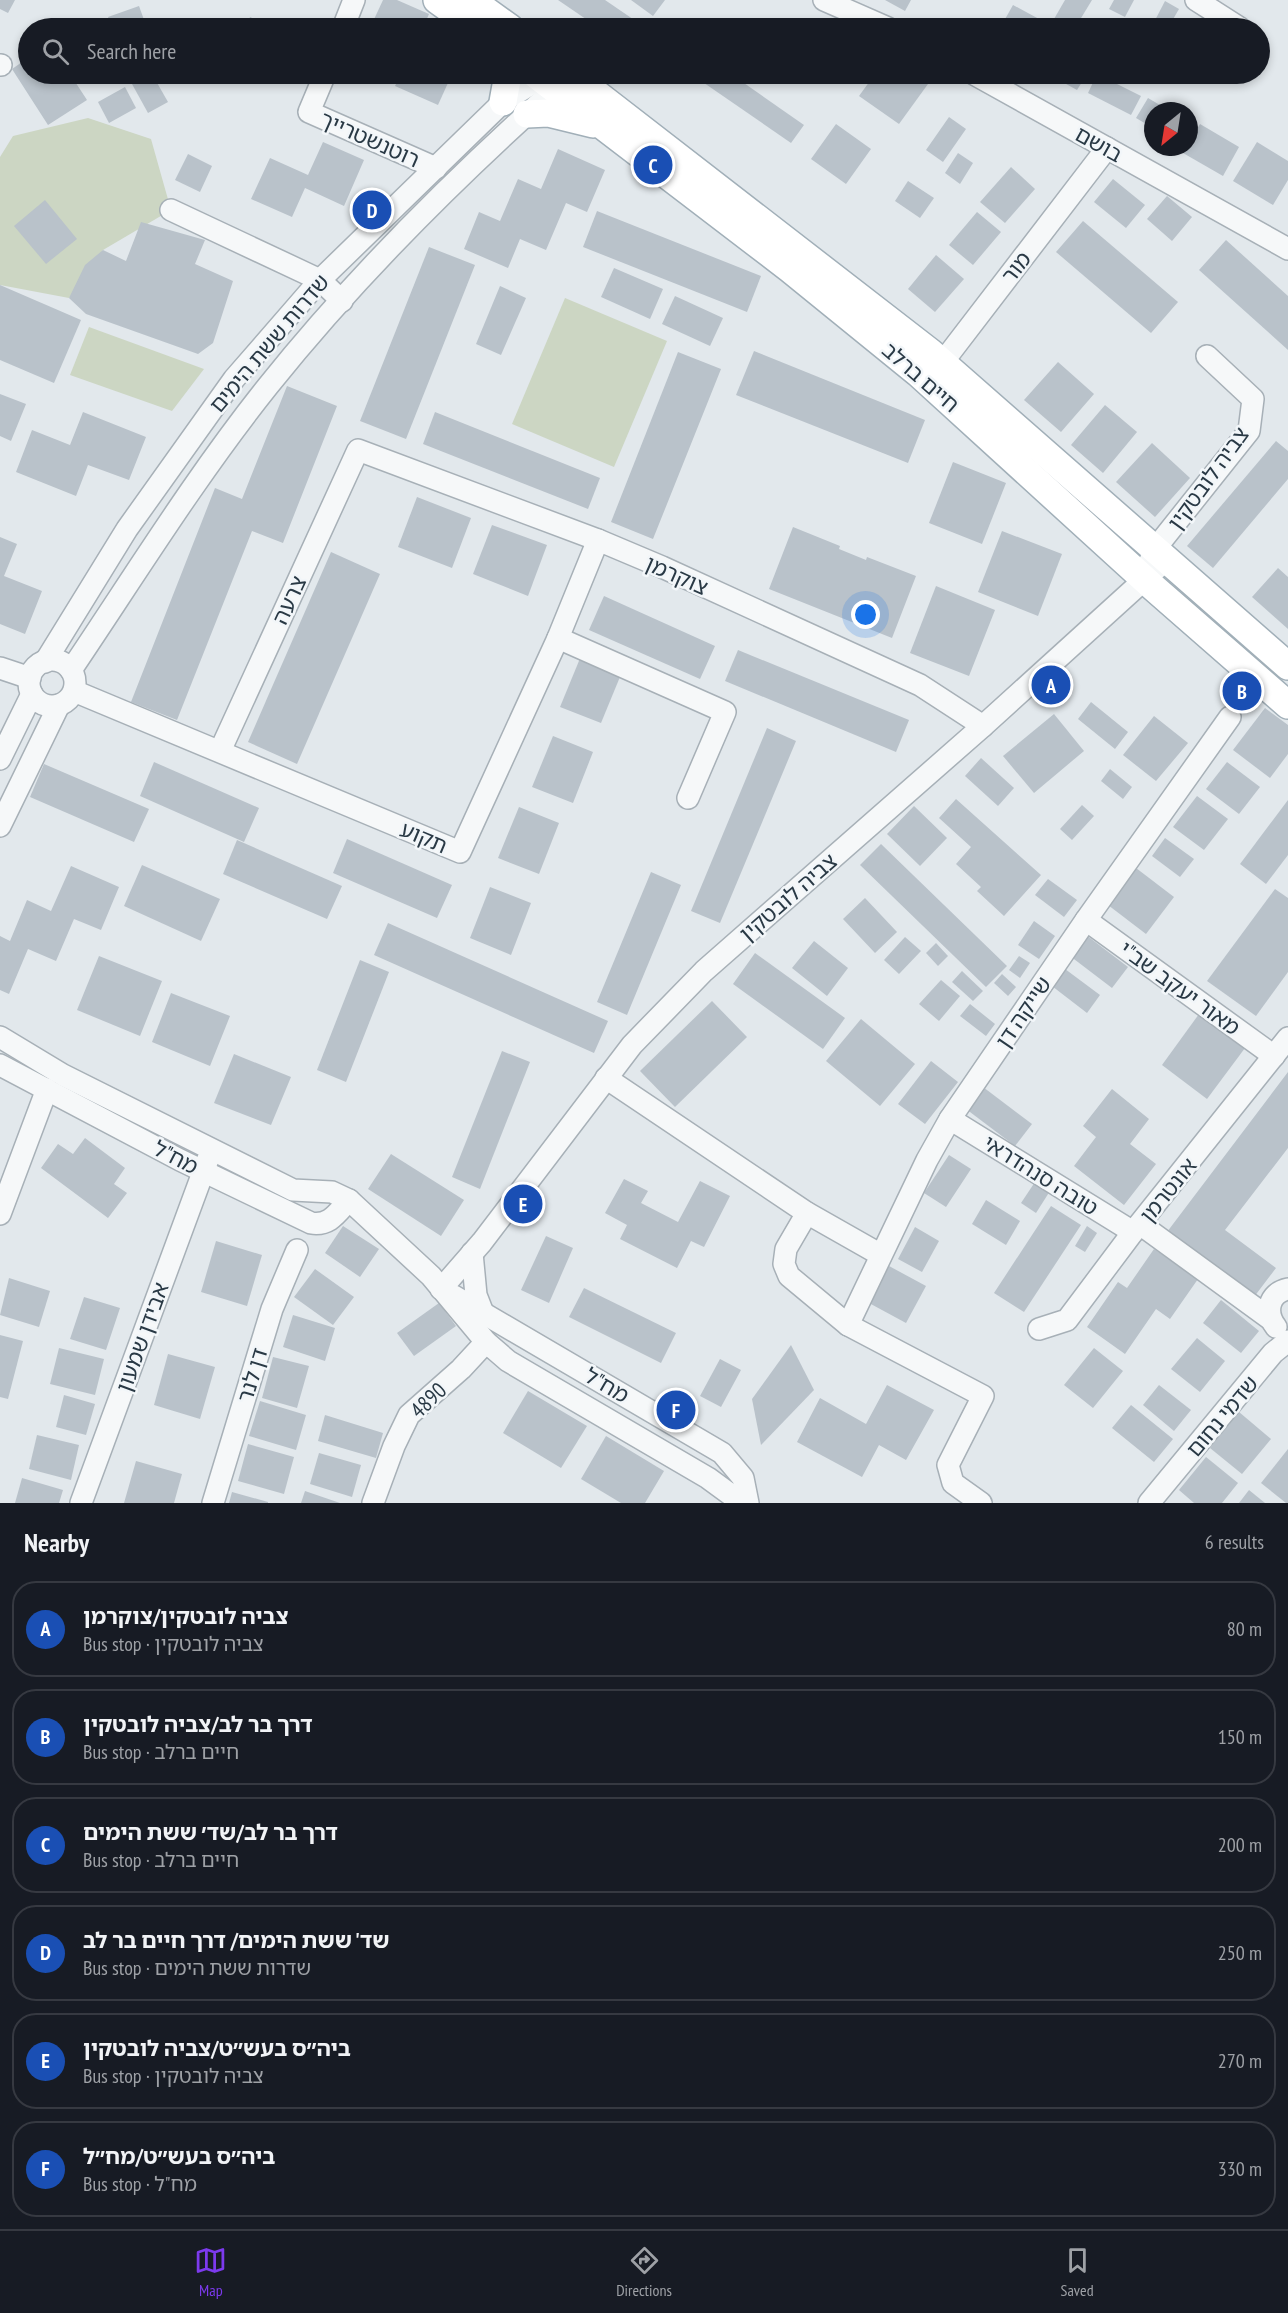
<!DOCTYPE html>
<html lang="en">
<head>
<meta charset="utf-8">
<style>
	:root { --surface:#171b24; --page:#242831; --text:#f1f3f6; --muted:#9ea1a6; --line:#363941; --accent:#7c3aed }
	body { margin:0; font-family:"PT Sans Narrow","Noto Sans Hebrew",sans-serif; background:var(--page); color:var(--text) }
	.compass { position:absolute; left:1144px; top:102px; width:54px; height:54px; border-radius:50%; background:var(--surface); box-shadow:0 3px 9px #0003; rotate:210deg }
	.you { position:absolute; left:866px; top:615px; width:21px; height:21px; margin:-15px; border:4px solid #fff; border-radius:50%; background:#1a73e8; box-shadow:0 0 0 9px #1a73e833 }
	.badge { display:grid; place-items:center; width:39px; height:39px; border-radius:50%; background:var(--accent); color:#fff; font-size:20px; font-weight:700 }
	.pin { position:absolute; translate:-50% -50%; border:3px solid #fff; box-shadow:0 2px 6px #0006 }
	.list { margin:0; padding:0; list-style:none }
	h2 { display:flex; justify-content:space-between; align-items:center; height:78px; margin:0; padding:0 24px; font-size:26px }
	h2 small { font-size:20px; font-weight:400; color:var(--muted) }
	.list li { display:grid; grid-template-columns:39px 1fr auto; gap:18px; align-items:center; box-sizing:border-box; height:96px; margin:0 12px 12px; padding:0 12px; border:2px solid var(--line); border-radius:24px }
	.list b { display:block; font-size:22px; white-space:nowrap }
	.list p { margin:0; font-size:20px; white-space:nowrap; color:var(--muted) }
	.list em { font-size:20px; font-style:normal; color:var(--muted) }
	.icon { flex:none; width:33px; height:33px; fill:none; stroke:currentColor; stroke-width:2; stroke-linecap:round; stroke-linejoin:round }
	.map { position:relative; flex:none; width:1288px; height:1503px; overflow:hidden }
	.search { position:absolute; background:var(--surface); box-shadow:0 3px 9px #0003; left:18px; right:18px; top:18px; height:66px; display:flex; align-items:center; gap:15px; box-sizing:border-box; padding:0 21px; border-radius:33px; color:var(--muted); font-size:22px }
	.sheet { height:726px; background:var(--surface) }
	nav { display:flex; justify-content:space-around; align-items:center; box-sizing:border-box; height:84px; border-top:2px solid var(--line); background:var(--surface); font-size:16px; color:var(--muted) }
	nav a { display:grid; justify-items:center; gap:3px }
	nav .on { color:var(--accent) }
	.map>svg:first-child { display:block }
</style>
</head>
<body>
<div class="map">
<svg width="1288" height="1503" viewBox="0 0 1288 1503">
	<rect width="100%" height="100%" fill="#e2e8ec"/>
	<!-- green -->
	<g fill="#ccd6c3">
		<path d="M88,118L151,139L171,210L103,250L69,298L0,285V157L13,136Z"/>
		<path d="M565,298L667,341L614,467L512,424Z"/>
		<path d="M89,327L204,369L172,411L70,375Z"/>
	</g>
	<!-- building -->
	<g fill="#b9c2ca">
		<path d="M0,0H15L8,13L0,9Z"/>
		<path d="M383,0H397L429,14L423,28H370Z"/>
		<path d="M558,0H605L646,28H599Z"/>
		<path d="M631,0H665L653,16Z"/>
		<path d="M885,0H911L905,11Z"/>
		<path d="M1065,0H1092L1075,28L1054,19Z"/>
		<path d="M1114,0H1134L1125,17L1109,9Z"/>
		<path d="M1165,1L1179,9L1168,28H1151Z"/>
		<path d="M1013,5L1039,19L1034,28H1000Z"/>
		<path d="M139,6L147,28H112L108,17Z"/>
		<path d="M251,17L258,28H230Z"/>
		<path d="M28,58V74H70L87,100L48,125L12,69Z"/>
		<path d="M152,74L168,102L148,113L132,84Z"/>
		<path d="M401,74H452L438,105L395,86Z"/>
		<path d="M691,74H731L804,125L791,143Z"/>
		<path d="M875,74H913L928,84L899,124L859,96Z"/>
		<path d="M1048,74H1087L1077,90Z"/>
		<path d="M1097,74L1141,96L1131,115L1088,93Z"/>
		<path d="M125,87L136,108L109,123L98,102Z"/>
		<path d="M1148,98L1170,111H1153V128L1136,118Z"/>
		<path d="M949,117L966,129L943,162L926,150Z"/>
		<path d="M836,124L871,149L846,184L811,159Z"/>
		<path d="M1200,124L1239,147L1223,176L1183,153Z"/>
		<path d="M323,142L364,160L344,206L305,188L292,217L251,199L270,158L308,175Z"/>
		<path d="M1257,142L1288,161V180L1273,205L1233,181Z"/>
		<path d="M558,149L605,170L587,212L566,203L546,250L520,239L508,268L464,249L479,212L500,221L518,179L541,189Z"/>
		<path d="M958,153L973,163L960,184L945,173Z"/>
		<path d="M188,154L212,166L200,192L175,180Z"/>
		<path d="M1011,167L1035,189L1005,223L980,202Z"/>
		<path d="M1113,179L1145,205L1126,228L1094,202Z"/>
		<path d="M908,181L934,198L920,218L895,201Z"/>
		<path d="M1167,196L1192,217L1172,241L1147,219Z"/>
		<path d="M45,200L77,239L46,264L14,226Z"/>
		<path d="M597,211L761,276L747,312L583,247Z"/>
		<path d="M977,212L1001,232L973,265L949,245Z"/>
		<path d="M1083,221L1178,302L1151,333L1056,252Z"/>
		<path d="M141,222L205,240L195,264L233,281L213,343L198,354L86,314L69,298L85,265L103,250L126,261Z"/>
		<path d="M1226,240L1288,296V350L1199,270Z"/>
		<path d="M429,247L475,265L406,439L360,421Z"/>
		<path d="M936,255L964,279L935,312L908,289Z"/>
		<path d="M614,268L663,289L650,319L601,297Z"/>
		<path d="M0,285L81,320L54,383L0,360Z"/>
		<path d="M500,286L526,298L501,355L476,344Z"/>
		<path d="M675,296L723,318L710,346L662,324Z"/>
		<path d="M754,351L925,420L908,463L736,395Z"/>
		<path d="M678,352L721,369L653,539L611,522Z"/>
		<path d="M1058,362L1094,394L1061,432L1024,400Z"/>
		<path d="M287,386L337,406L283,543L252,531L177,720L131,702L215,488L242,499Z"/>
		<path d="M0,394L26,404L11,441L0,436Z"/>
		<path d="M1105,405L1137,432L1103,473L1071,445Z"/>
		<path d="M83,412L146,437L129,480L88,465L76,496L16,472L32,430L70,445Z"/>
		<path d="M435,412L600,478L588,509L423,444Z"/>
		<path d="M1276,441L1288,451V479L1213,568L1187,546Z"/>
		<path d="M1152,443L1190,478L1155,517L1116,482Z"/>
		<path d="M953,462L1006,483L982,544L929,523Z"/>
		<path d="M417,497L471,518L452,568L398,547Z"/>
		<path d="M492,525L547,545L528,596L473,574Z"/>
		<path d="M793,527L840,546L839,549L866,560L867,557L916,576L892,638L769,589Z"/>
		<path d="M1002,531L1062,554L1038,616L978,592Z"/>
		<path d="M0,537L17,544L4,576L42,591L25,634L0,624Z"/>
		<path d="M331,552L380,574L297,764L248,742Z"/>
		<path d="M1278,568L1288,577V629L1252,597Z"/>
		<path d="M936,586L995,610L969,676L910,653Z"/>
		<path d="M604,596L715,646L700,679L589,630Z"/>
		<path d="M738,650L909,720L896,752L725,681Z"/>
		<path d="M581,656L622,672L601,723L560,707Z"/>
		<path d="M1091,702L1128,732L1115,749L1078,719Z"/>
		<path d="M1265,708L1288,725V754L1270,778L1233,750Z"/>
		<path d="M1054,714L1084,751L1034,793L1003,756Z"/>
		<path d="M1154,716L1188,743L1156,781L1123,755Z"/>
		<path d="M767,728L796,741L720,923L691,911Z"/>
		<path d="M553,736L593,752L573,803L532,787Z"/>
		<path d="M981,758L1014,788L998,806L965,776Z"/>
		<path d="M154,762L259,808L244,842L140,796Z"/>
		<path d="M1227,762L1260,787L1239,814L1206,789Z"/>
		<path d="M44,764L149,809L134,842L30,797Z"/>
		<path d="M1110,769L1132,787L1123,799L1101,781Z"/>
		<path d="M1197,796L1228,819L1204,850L1173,827Z"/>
		<path d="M956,799L1041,875L1004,916L977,891L981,887L956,864L971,847L939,818Z"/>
		<path d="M1288,800V855L1266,884L1240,864Z"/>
		<path d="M1082,805L1094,816L1072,840L1060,829Z"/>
		<path d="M914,806L947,838L920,866L887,834Z"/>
		<path d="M519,807L559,823L539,874L498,858Z"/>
		<path d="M1165,838L1194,859L1180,877L1152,856Z"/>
		<path d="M347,839L452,885L437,918L333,873Z"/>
		<path d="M237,840L342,886L327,919L223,874Z"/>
		<path d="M881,844L1007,966L986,987L860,865Z"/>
		<path d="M142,865L220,899L201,941L124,906Z"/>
		<path d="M71,866L119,887L101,930L74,919L56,961L28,949L9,994L0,990V936L10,941L27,900L51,911Z"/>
		<path d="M1136,868L1174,897L1146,934L1108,905Z"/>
		<path d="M651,872L681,885L627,1015L597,1002Z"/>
		<path d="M1048,879L1077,900L1064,917L1035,895Z"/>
		<path d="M490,887L531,903L511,955L470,938Z"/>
		<path d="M1275,889L1288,898V972L1256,1016L1207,981Z"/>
		<path d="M865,898L897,932L875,953L843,919Z"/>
		<path d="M1034,921L1055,936L1039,959L1018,945Z"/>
		<path d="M388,923L608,1021L594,1053L374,955Z"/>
		<path d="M1086,935L1128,967L1112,988L1070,956Z"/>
		<path d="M905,937L921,951L899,974L884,960Z"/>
		<path d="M814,941L848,968L827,996L792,968Z"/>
		<path d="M936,943L948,956L938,966L926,953Z"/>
		<path d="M755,953L845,1018L823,1049L733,984Z"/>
		<path d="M99,956L162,981L140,1036L77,1010Z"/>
		<path d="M1019,956L1030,963L1020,978L1009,970Z"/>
		<path d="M360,960L389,972L346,1082L317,1070Z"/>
		<path d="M1061,966L1100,995L1087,1013L1048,983Z"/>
		<path d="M962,971L983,991L973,1001L952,982Z"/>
		<path d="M1002,974L1016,987L1008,996L994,983Z"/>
		<path d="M941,980L960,996L939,1021L919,1004Z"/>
		<path d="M171,993L230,1016L210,1066L152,1042Z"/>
		<path d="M712,1001L747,1037L675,1107L640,1071Z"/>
		<path d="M970,1004L995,1024L986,1036L960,1016Z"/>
		<path d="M1199,1014L1245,1048L1207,1099L1162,1065Z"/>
		<path d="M861,1019L915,1064L880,1106L826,1061Z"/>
		<path d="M502,1051L530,1062L480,1189L452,1177Z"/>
		<path d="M234,1054L291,1077L271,1125L214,1103Z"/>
		<path d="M931,1061L958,1082L925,1124L898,1104Z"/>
		<path d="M1288,1072V1148L1225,1230L1276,1268L1254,1297L1167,1232Z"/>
		<path d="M983,1087L1032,1124L1015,1146L966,1109Z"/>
		<path d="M1112,1089L1149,1119L1130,1144L1156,1164L1124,1205L1074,1166L1096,1137L1083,1126Z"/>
		<path d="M85,1138L125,1168L114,1184L127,1193L108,1218L41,1168L58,1144L73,1154Z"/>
		<path d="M391,1154L464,1200L441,1236L368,1189Z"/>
		<path d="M949,1155L971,1169L946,1207L924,1193Z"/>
		<path d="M624,1179L648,1191L641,1203L678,1222L700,1181L730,1196L704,1247L691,1241L677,1268L620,1239L627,1225L605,1213Z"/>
		<path d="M1035,1182L1050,1191L1036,1213L1021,1203Z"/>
		<path d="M986,1200L1020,1221L1006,1245L972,1224Z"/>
		<path d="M1051,1206L1081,1225L1024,1312L994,1293Z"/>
		<path d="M343,1226L379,1249L360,1277L325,1253Z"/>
		<path d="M1087,1226L1097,1233L1085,1252L1075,1246Z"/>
		<path d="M915,1227L939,1241L922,1272L898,1259Z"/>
		<path d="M546,1236L573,1248L549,1303L521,1290Z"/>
		<path d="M216,1241L262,1255L247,1306L201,1292Z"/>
		<path d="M1154,1249L1198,1279L1170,1319L1156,1309L1125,1354L1087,1327L1118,1282L1127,1288Z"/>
		<path d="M889,1266L926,1286L906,1323L869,1303Z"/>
		<path d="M315,1269L354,1297L333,1325L294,1297Z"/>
		<path d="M9,1278L50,1291L39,1327L0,1315Z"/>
		<path d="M584,1288L676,1333L661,1363L569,1317Z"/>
		<path d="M84,1297L120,1308L106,1350L70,1339Z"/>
		<path d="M1221,1300L1259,1331L1241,1353L1203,1323Z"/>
		<path d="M439,1303L456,1326L414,1356L397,1333Z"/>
		<path d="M293,1315L335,1328L325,1361L283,1347Z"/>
		<path d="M0,1335L23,1341L8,1399L0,1397Z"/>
		<path d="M1197,1338L1225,1361L1200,1392L1171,1369Z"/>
		<path d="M791,1345L814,1390L761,1445L752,1399Z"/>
		<path d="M59,1348L104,1359L95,1395L50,1384Z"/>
		<path d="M1094,1348L1123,1371L1093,1408L1064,1385Z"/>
		<path d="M168,1354L215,1367L200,1419L154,1405Z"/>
		<path d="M273,1357L309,1366L297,1408L262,1398Z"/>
		<path d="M720,1359L741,1370L721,1407L700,1396Z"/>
		<path d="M887,1385L934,1410L906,1460L879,1445L862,1477L797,1442L820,1398L866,1424Z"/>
		<path d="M1159,1385L1191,1410L1174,1431L1143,1405Z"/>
		<path d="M528,1391L587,1426L561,1468L503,1433Z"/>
		<path d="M64,1395L95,1404L86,1435L56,1427Z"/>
		<path d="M260,1401L306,1415L296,1450L249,1436Z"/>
		<path d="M1131,1405L1173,1439L1154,1462L1112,1428Z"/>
		<path d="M1239,1412L1271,1439L1242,1474L1210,1448Z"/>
		<path d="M325,1415L383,1433L376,1458L318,1441Z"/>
		<path d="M37,1435L79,1445L71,1480L29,1469Z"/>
		<path d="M606,1436L664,1471L645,1503H621L581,1479Z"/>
		<path d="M248,1444L294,1457L284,1494L238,1481Z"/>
		<path d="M1288,1449V1503H1286L1261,1483Z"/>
		<path d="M319,1453L361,1465L352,1497L310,1484Z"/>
		<path d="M1206,1457L1238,1483L1222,1503H1194L1179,1490Z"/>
		<path d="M136,1461L182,1474L174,1503H124Z"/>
		<path d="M22,1478L63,1490L59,1503H15Z"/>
		<path d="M1249,1490L1265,1503H1239Z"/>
		<path d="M305,1491L340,1503H301Z"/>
		<path d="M232,1492L268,1502V1503H229Z"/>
	</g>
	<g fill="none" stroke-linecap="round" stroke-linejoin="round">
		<defs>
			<g id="minor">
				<path d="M824,0L888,28"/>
				<path d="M1196,0L1240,28"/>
				<path d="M343,28L354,0"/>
				<path d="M0,65H1"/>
				<path d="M325,74L309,112L436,168"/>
				<path d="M974,74L1288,249"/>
				<path d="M171,210L320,280L342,301"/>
				<path d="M936,376L949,354L1107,148"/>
				<path d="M1150,561L1155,549L1249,431L1253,399L1207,356"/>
				<path d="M558,638L725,712L688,798"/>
				<circle cx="52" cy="683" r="23"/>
				<path d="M45,662L127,529L234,379L320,280L503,102L547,74"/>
				<path d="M0,668L30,678"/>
				<path d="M71,670C135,575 196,476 268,386C352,281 454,179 555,89L560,76"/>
				<path d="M74,691L460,852L558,638L598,540"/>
				<path d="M220,751L358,450L598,540L662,567L920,685L983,726"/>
				<path d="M0,759L32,694"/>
				<path d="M0,826L59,705"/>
				<path d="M1086,920L1274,1056"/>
				<path d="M0,1037L63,1075L293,1190L332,1192L349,1200L431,1276L486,1342L508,1361L708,1478L742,1503"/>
				<path d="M0,1065L180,1160L311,1223C330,1226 337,1213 349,1200"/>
				<path d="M606,1078L807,1213L881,1255"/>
				<path d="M950,1119L1133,1232"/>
				<path d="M807,1213L786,1249L784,1264L789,1276L848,1325L983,1396L948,1465L953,1483L981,1503"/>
				<path d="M0,1214L47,1089"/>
				<path d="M1140,1224L1269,1318"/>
				<path d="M472,1253L476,1295L483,1313"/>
				<path d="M441,1289L482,1242L632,1045L704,971L983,726L1166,560"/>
				<path d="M454,1296L722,1453L743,1478L748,1503"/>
				<path d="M848,1325L927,1160L950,1119L1086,920L1230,717"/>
				<path d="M1276,1327C1265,1313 1268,1293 1288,1289"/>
				<path d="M1039,1329L1067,1320L1133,1232L1288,1038"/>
				<path d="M81,1503L208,1159"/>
				<path d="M213,1503L272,1309L297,1250"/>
				<path d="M373,1503L394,1446L409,1415L461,1369L486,1342"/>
				<path d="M1149,1503L1273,1353L1288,1341"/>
			</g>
			<g id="major">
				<path d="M437,0L476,28"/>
				<path d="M471,0L510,28"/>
				<path d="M535,74L790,269L918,373L1154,588L1288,705"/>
				<path d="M571,74L930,352L1288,666"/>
				<path d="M503,102L508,74"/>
				<path d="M527,114L548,113L593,124"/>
			</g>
		</defs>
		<!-- minor casing -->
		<use href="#minor" stroke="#a7b0b7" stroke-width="24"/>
		<!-- major casing -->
		<use href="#major" stroke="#a1afb8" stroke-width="30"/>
		<!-- minor -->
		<use href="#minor" stroke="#f6f8f9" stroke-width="21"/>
		<!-- major -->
		<use href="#major" stroke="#fff" stroke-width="27"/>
	</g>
	<g text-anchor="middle" stroke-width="5" stroke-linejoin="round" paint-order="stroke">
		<!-- street labels -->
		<g font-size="22" fill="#293945" stroke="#f2f6f9">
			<text transform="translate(370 139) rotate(24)" y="8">רוטנשטרייך</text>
			<text transform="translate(1099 144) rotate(29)" y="8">בושם</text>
			<text transform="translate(1016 267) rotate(-52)" y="8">מור</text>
			<text transform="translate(269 343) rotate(-50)" y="8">שדרות ששת הימים</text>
			<text transform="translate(921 377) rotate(41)" y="8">חיים ברלב</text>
			<text transform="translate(1208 478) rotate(-54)" y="8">צביה לובטקין</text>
			<text transform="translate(677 575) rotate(24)" y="8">צוקרמן</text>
			<text transform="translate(289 600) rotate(-65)" y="8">צרעה</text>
			<text transform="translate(424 837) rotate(23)" y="8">תקוע</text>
			<text transform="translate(788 897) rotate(-41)" y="8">צביה לובטקין</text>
			<text transform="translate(1180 988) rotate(36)" y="8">מאור יעקב שב"י</text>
			<text transform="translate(1023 1012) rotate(-56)" y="8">שייקה דן</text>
			<text transform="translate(176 1157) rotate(27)" y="8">מח"ל</text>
			<text transform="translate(1041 1175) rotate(32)" y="8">טובה סנהדראי</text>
			<text transform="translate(1168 1190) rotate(-51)" y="8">אונטרמן</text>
			<text transform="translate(142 1337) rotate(-70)" y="8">אבידן שמעון</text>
			<text transform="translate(252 1375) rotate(-73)" y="8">דן לנר</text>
			<text transform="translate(607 1385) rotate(30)" y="8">מח"ל</text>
			<text transform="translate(428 1400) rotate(-44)" y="8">4890</text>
			<text transform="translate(1222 1416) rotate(-50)" y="8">שדמי נחום</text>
		</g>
	</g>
</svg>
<svg class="compass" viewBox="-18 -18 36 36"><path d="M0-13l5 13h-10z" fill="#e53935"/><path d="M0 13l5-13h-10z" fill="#9ea1a6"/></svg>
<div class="you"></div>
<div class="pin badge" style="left:1051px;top:685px;background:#1a4fb4">A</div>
<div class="pin badge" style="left:1242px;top:691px;background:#1a4fb4">B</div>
<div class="pin badge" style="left:653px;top:165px;background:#1a4fb4">C</div>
<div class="pin badge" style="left:372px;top:210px;background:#1a4fb4">D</div>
<div class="pin badge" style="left:523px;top:1204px;background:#1a4fb4">E</div>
<div class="pin badge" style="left:676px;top:1410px;background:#1a4fb4">F</div>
<div class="search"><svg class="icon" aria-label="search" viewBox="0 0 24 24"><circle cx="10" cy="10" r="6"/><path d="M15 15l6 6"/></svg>Search here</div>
</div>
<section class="sheet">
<h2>Nearby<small>6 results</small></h2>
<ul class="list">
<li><span class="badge" style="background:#1a4fb4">A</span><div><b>צביה לובטקין/צוקרמן</b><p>Bus stop · צביה לובטקין</p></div><em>80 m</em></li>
<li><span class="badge" style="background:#1a4fb4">B</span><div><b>דרך בר לב/צביה לובטקין</b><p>Bus stop · חיים ברלב</p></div><em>150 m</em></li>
<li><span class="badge" style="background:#1a4fb4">C</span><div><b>דרך בר לב/שד׳ ששת הימים</b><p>Bus stop · חיים ברלב</p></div><em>200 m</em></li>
<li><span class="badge" style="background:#1a4fb4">D</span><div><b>שד' ששת הימים/ דרך חיים בר לב</b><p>Bus stop · שדרות ששת הימים</p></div><em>250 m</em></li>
<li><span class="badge" style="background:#1a4fb4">E</span><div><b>ביה״ס בעש״ט/צביה לובטקין</b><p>Bus stop · צביה לובטקין</p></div><em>270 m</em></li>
<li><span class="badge" style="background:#1a4fb4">F</span><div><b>ביה״ס בעש״ט/מח״ל</b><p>Bus stop · מח&quot;ל</p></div><em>330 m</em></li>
</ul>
</section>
<nav>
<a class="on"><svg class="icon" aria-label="map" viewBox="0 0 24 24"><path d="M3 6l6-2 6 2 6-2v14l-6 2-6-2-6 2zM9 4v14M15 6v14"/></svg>Map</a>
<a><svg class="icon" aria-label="directions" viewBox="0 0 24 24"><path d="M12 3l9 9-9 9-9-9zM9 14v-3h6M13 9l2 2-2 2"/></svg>Directions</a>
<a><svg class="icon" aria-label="saved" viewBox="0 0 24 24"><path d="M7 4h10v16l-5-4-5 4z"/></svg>Saved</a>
</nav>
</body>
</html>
